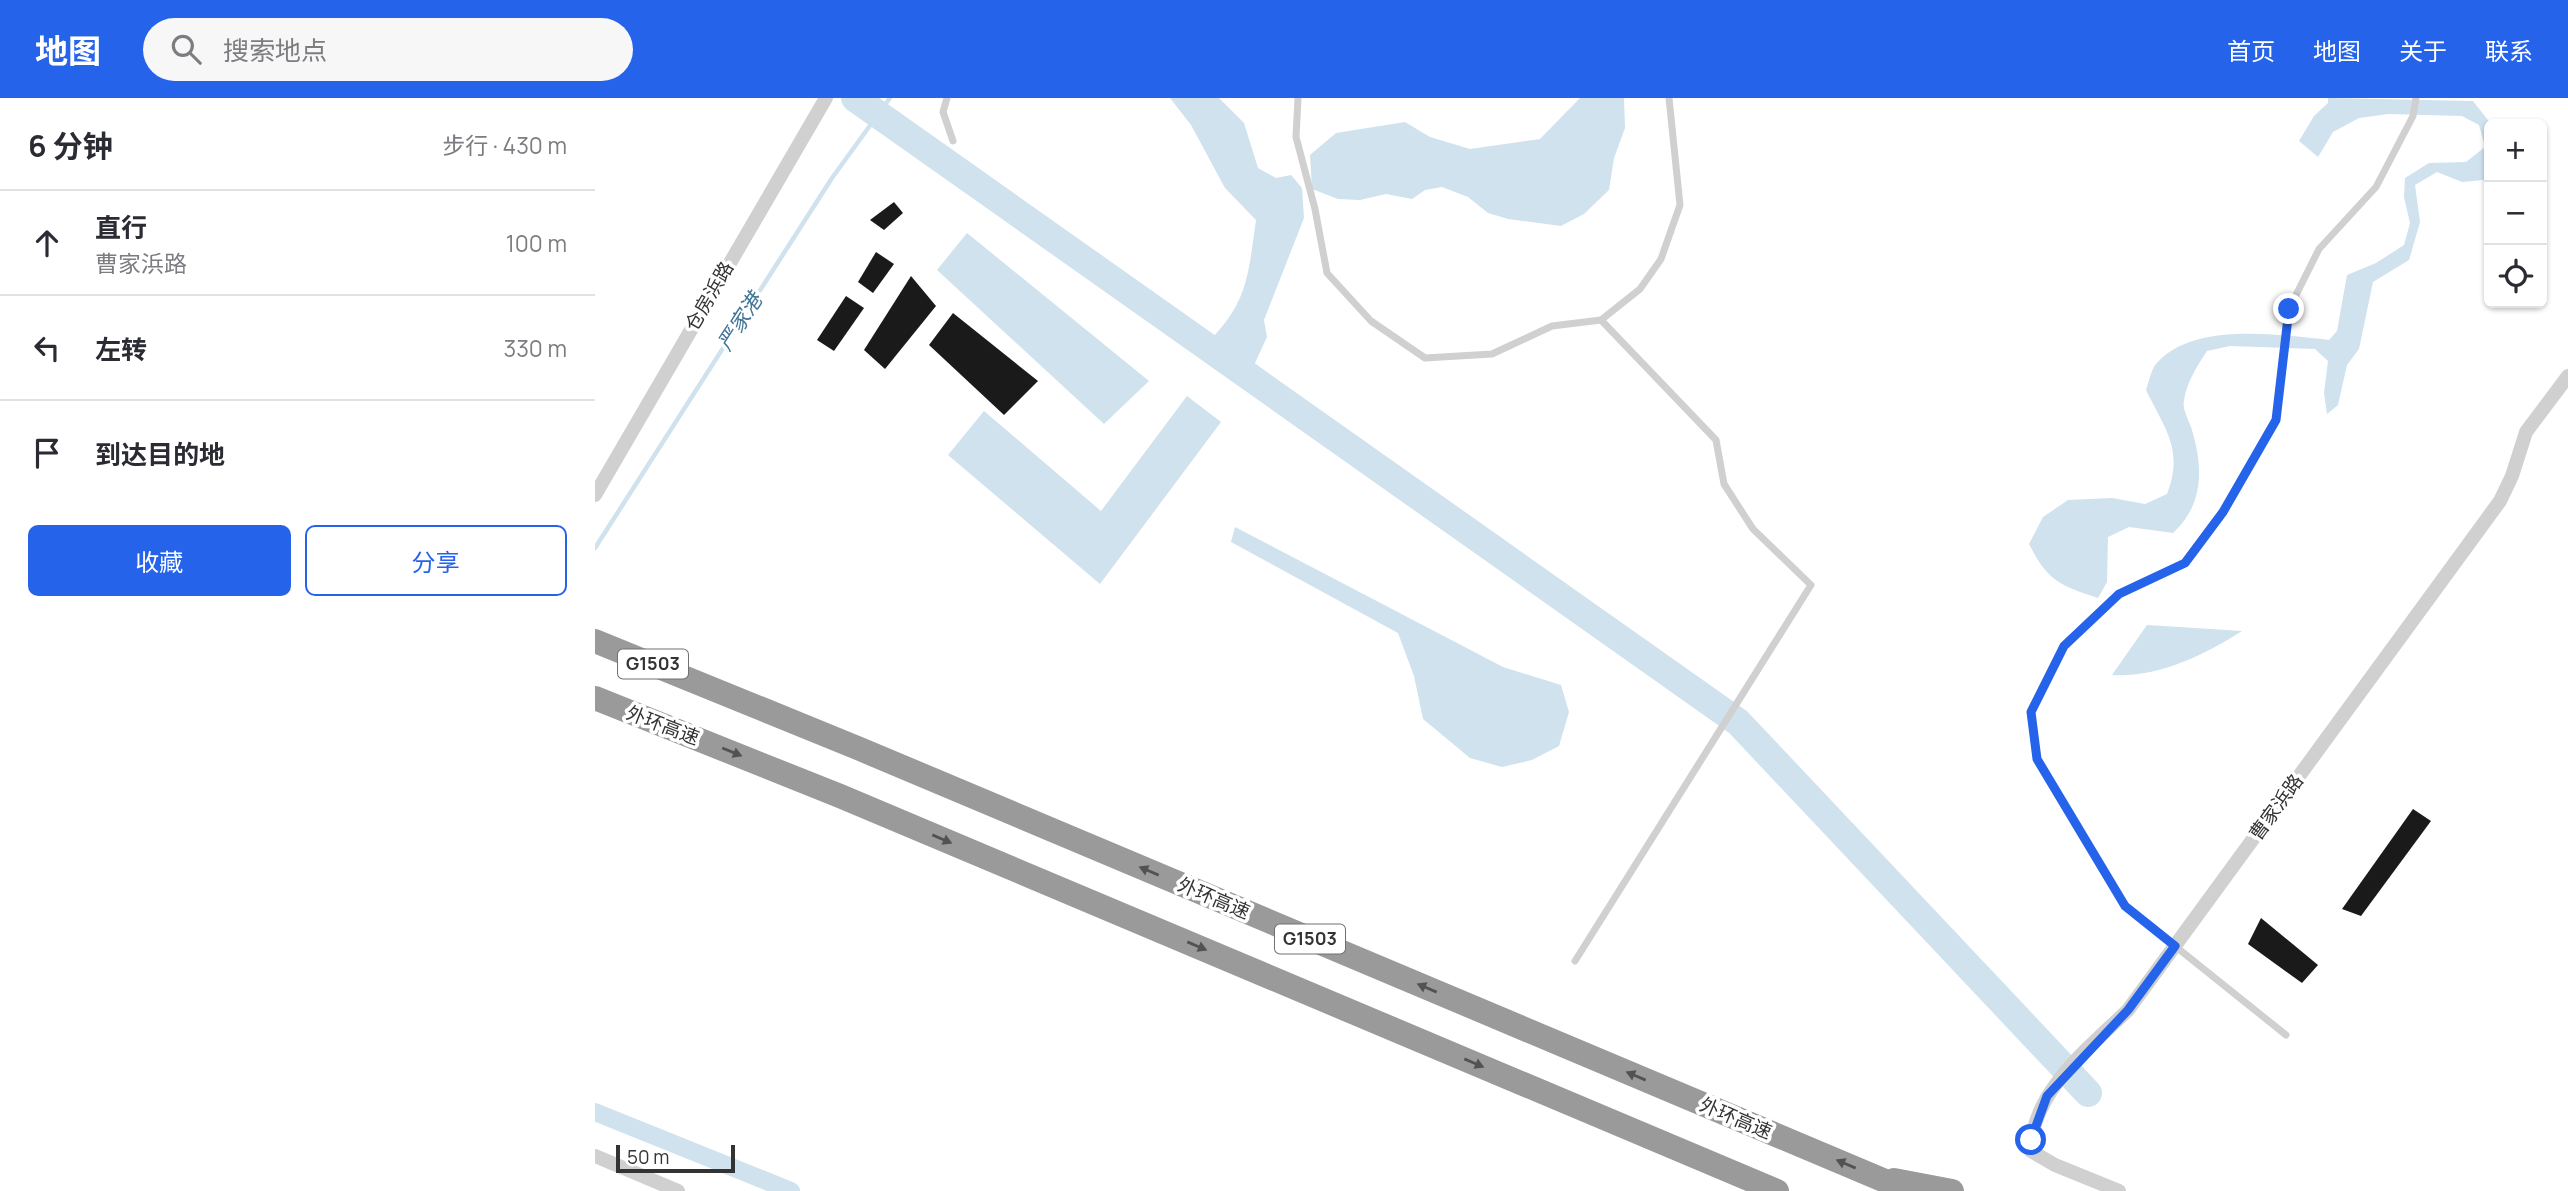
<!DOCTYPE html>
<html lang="zh">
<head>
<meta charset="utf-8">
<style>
	:root { --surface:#fff; --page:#f7f7f7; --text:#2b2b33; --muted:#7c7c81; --line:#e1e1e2; --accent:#2563eb }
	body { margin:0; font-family:Manrope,"Noto Sans SC",sans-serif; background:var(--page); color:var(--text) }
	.controls { position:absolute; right:21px; top:21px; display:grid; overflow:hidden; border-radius:10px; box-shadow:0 2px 5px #0004 }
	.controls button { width:63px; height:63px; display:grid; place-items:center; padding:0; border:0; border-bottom:2px solid var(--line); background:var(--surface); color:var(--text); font:35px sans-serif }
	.scale { position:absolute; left:21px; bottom:18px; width:119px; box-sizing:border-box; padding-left:7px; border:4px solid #333; border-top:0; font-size:19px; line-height:24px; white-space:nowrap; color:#333; -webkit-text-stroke:5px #fff; paint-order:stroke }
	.stop { position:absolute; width:21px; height:21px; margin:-16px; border:5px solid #2563eb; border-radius:50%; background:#fff }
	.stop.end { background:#2563eb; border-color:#fff; box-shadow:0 2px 7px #0008 }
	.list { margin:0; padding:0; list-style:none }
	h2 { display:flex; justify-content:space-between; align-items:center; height:91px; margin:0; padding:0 28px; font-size:30px }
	h2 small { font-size:23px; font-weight:400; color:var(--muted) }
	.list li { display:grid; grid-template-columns:46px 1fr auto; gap:21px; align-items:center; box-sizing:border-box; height:105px; padding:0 28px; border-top:2px solid var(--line) }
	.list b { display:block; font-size:26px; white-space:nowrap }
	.list p { margin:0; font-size:23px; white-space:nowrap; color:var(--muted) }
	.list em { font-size:23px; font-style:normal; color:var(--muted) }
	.actions { display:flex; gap:14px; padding:21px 28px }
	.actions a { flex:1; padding:16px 0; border:2px solid var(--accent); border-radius:10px; text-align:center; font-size:24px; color:var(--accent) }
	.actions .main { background:var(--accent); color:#fff }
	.icon { flex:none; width:38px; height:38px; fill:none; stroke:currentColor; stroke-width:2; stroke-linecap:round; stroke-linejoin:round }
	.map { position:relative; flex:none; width:1973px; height:1093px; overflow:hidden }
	header { display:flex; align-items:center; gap:42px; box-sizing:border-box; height:98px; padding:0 35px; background:var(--accent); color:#fff }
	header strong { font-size:33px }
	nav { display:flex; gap:38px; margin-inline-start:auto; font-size:24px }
	.search { width:490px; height:63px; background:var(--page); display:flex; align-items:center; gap:18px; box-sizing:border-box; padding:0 24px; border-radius:38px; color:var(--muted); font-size:26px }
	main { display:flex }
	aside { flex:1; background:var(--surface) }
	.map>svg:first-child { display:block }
</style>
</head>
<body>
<header>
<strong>地图</strong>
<div class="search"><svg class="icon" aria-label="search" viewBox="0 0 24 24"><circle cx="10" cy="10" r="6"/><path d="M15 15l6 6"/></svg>搜索地点</div>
<nav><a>首页</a><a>地图</a><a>关于</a><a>联系</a></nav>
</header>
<main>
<aside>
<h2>6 分钟<small>步行 · 430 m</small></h2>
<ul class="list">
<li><svg class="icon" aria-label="ahead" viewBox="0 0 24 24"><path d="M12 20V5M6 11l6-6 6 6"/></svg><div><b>直行</b><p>曹家浜路</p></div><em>100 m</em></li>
<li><svg class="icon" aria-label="left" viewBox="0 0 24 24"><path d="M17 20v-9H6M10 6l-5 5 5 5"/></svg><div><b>左转</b></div><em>330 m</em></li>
<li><svg class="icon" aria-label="arrive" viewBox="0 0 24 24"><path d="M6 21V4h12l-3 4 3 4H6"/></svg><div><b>到达目的地</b></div></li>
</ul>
<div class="actions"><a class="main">收藏</a><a>分享</a></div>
</aside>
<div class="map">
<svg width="1973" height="1093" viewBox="0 0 1973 1093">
	<rect width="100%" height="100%" fill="#fff"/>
	<!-- water -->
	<g fill="#cfe2ee">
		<path d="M575,0H624L649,25L663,70L681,80L696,77L707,90L709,120L669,222L672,239L654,278L610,247C653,206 653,178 661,122L630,90L596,27Z"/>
		<path d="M985,0H1029L1030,30L1019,60L1014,92L989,116L966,128L913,121L893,115L873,99L847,89L830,92L817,101L791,96L765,102L743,101L717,91L715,57L741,35L810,24L835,39L875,51L945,41Z"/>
		<path d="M1733,0L1878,3L1896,26L1894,72L1889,82L1867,84L1842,74L1820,87L1825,124L1814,162L1778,184L1764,251L1752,267L1743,307L1732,316L1729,295L1733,263L1720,251L1635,248L1612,253C1602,268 1592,284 1589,302C1587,310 1593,321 1596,329C1608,367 1610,406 1578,435L1534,429L1513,439L1512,484L1503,500C1464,487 1453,483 1434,446L1448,419L1473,402L1517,400L1550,406L1572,396C1589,352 1570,331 1551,292C1554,284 1556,272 1561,266C1598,223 1683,237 1734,242L1742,233L1752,177L1781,165L1809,147L1815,125L1809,99L1810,80L1834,65L1871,64L1890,49L1884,27L1867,18L1793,16L1764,20L1738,34L1723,59L1704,43L1719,18L1733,5Z"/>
		<path d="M372,135L554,283L509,326L342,172Z"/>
		<path d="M592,298L626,324L505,486L353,357L389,313L506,413Z"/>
		<path d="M640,429L908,569L966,587L974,614L964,648L937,662L907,669L875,660L828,621L819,578L803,535L636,444Z"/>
		<path d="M1552,527L1647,533C1609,557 1563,580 1517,577Z"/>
	</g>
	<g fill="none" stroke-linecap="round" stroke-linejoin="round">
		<!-- stream -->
		<path stroke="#cfe2ee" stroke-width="4.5" d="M0,450L237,80L295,0"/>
		<!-- canal -->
		<path stroke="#cfe2ee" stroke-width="18" d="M0,1014L196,1093"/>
		<!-- river -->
		<path stroke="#cfe2ee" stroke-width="28" d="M260,0L1143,624L1493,995"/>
	</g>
	<!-- building -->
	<g fill="#1a1a1a">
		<path d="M299,104L308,115L289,132L275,122Z"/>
		<path d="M281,154L299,166L278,195L263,184Z"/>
		<path d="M316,178L341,208L290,271L269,252Z"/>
		<path d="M251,198L269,210L239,253L222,242Z"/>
		<path d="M358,215L443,283L409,317L334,247Z"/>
		<path d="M1818,711L1836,723L1766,818L1747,811Z"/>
		<path d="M1666,820L1723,867L1707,885L1653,846Z"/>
	</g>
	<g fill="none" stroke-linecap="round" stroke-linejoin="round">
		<!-- service -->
		<g stroke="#d0d0d0" stroke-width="7">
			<path d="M352,0L348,14L358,43"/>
			<path d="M703,0L701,39L720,111L732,175L776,223L830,260L897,256L957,228L1006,222L1121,342L1129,386L1158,431L1216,487L980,863"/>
			<path d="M1006,222L1045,191L1066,161L1085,107L1074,0"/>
			<path d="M1691,937L1530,808L1442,661L1436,614L1469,548L1524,496L1590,465L1628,414L1681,322L1694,211L1724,151L1781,89L1818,18L1821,0"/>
		</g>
		<!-- minor -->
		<g stroke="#d0d0d0" stroke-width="14">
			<path d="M0,397L231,0"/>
			<path d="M0,1058L83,1093"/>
			<path d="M1524,1093L1460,1067L1436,1053C1436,994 1495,949 1533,912L1905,403L1917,378L1931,334L1973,278"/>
		</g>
		<!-- motorway -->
		<g stroke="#9a9a9a" stroke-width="24">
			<path d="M0,543L265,651L1314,1093"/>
			<path d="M0,600L245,698L1182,1093"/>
			<path d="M1299,1082L1357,1093"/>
		</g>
	</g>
	<!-- one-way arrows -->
	<defs><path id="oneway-solid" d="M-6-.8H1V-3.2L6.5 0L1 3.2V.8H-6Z" transform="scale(1.75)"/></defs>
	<g fill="#525252">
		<use href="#oneway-solid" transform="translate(137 654) rotate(22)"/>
		<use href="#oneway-solid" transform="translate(347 741) rotate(23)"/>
		<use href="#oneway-solid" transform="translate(554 773) rotate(-157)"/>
		<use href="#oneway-solid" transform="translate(602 848) rotate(23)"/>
		<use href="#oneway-solid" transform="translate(832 890) rotate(-157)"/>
		<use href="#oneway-solid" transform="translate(879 965) rotate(23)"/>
		<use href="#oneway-solid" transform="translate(1041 978) rotate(-157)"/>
		<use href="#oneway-solid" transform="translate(1251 1066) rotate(-157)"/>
	</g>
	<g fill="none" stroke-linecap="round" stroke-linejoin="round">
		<!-- route -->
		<path stroke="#2563eb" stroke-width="9" d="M1436,1042L1452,998L1533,912L1580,848L1530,808L1442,661L1436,614L1469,548L1524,496L1590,465L1628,414L1681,322L1694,211"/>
	</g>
	<g text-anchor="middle" stroke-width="7" stroke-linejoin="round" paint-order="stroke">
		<!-- shield labels -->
		<g fill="#fff" stroke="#707070" stroke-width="2">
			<rect x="23" y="551.5" width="70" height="29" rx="5"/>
			<rect x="680" y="826.5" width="70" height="29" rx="5"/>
		</g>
		<g font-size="18" font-weight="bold" fill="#333">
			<text x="58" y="572">G1503</text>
			<text x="715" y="847">G1503</text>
		</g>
		<!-- street labels -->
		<g font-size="19" fill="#333" stroke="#fff">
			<text transform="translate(114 198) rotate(-60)" y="7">仓房浜路</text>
			<text transform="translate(68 627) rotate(21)" y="7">外环高速</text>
			<text transform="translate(1681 709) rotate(-54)" y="7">曹家浜路</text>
			<text transform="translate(619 800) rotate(23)" y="7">外环高速</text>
			<text transform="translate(1141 1020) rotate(23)" y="7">外环高速</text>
		</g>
		<!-- water labels -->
		<g font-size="21" font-style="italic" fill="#3f7597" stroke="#fff">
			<text transform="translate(145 224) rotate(-57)" y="7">严家港</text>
		</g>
	</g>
</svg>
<div class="controls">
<button>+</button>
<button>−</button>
<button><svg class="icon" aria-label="locate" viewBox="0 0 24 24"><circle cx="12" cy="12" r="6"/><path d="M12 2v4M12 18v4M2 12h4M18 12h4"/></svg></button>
</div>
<div class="scale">50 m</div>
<div class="stop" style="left:1436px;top:1042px"></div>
<div class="stop end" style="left:1694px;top:211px"></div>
</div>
</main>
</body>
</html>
